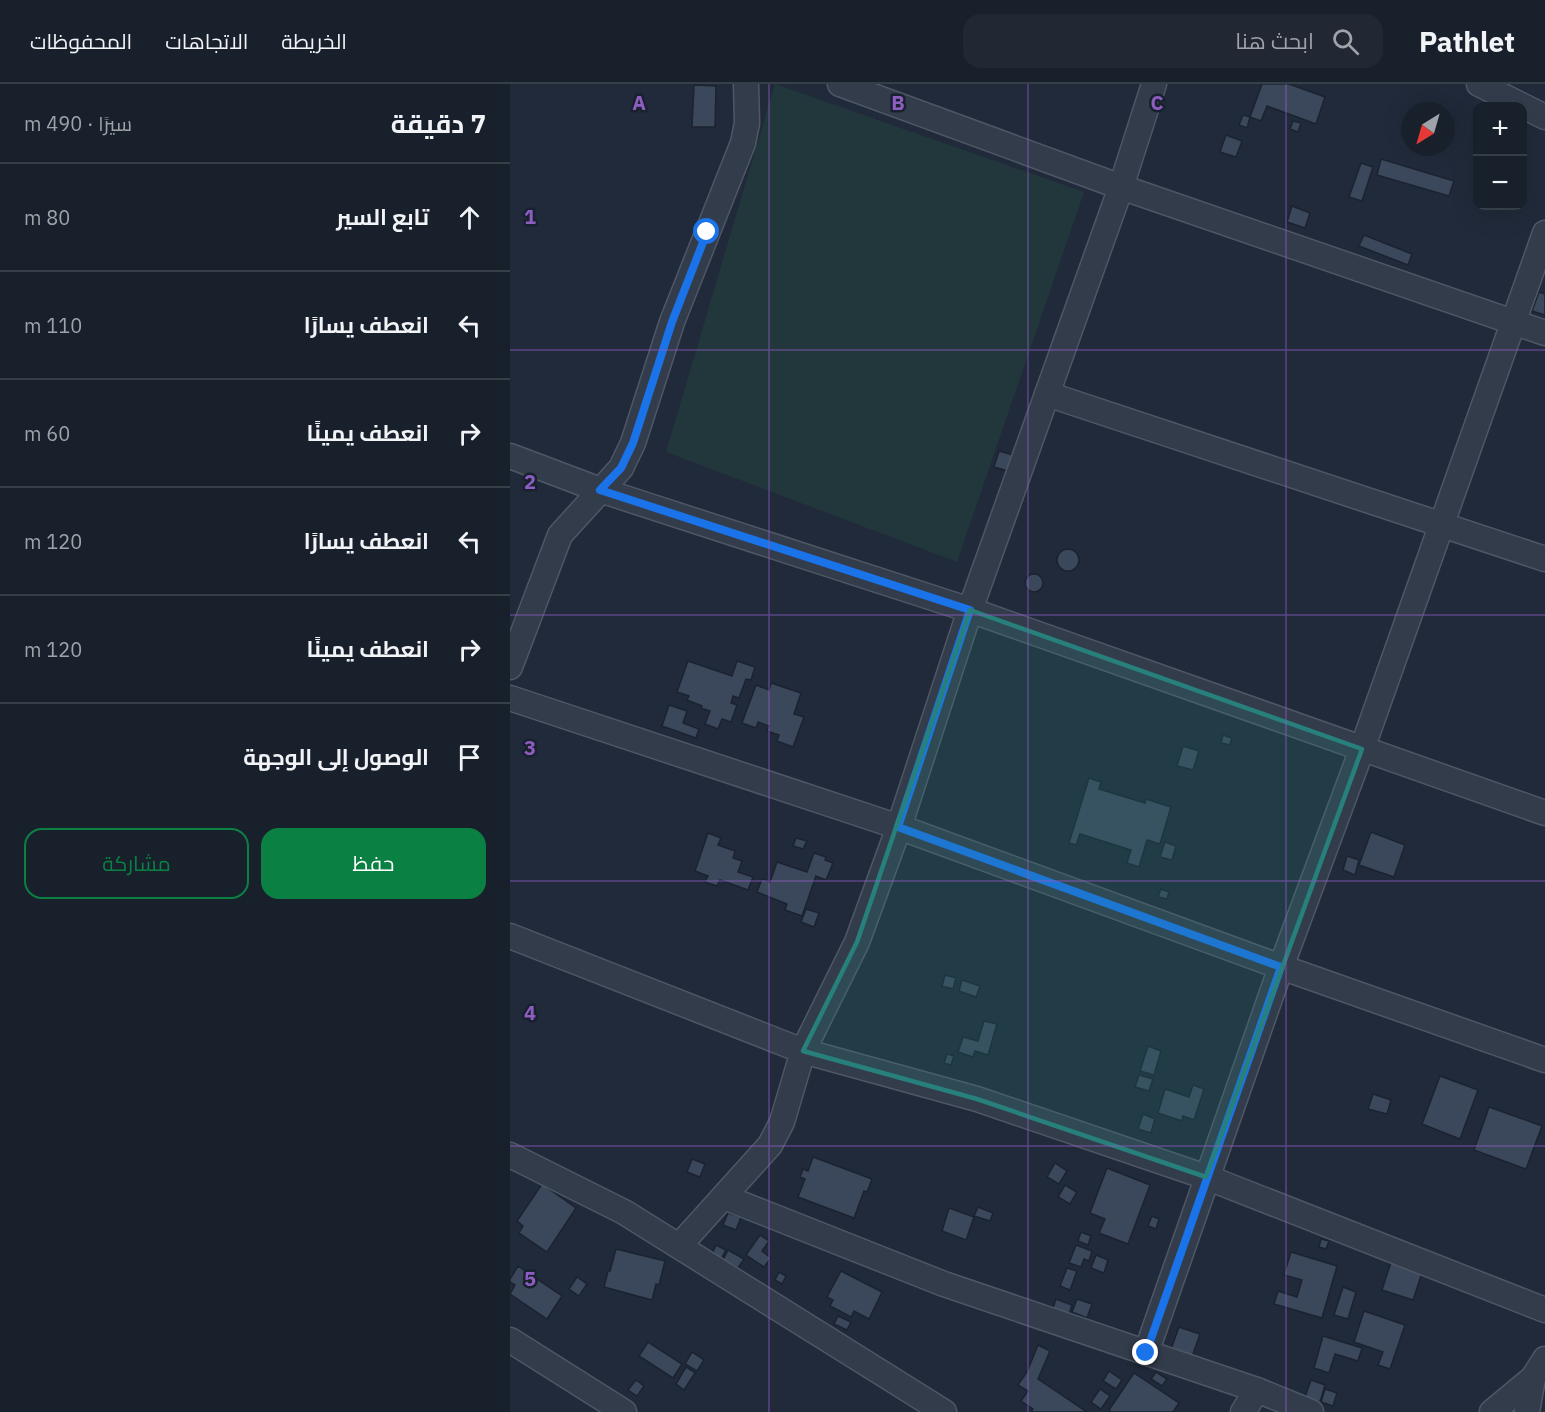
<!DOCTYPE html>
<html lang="ar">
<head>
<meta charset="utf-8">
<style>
	:root { --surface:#18202c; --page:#212834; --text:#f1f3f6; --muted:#9fa3a9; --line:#363e48; --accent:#0b8043 }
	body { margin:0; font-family:"IBM Plex Sans",Cairo,sans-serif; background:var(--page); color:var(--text); direction:rtl }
	.controls { position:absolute; right:18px; top:18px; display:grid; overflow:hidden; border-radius:12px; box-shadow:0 6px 24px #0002 }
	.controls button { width:54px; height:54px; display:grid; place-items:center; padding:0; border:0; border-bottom:2px solid var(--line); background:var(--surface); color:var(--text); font:30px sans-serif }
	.compass { position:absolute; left:891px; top:18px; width:54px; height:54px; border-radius:50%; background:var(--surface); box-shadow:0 6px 24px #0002; rotate:217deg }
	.stop { position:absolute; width:18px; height:18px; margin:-14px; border:4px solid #1a73e8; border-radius:50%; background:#fff }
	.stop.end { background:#1a73e8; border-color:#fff; box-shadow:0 2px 6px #0008 }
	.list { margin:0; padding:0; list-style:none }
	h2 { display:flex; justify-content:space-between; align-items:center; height:78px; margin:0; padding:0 24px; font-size:26px }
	h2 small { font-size:20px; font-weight:400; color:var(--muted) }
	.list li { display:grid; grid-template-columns:39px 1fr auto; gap:18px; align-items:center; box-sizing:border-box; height:108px; padding:0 24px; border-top:2px solid var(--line) }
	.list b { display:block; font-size:22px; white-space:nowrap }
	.list em { font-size:20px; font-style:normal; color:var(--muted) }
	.actions { display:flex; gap:12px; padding:18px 24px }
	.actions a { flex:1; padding:14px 0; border:2px solid var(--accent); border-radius:18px; text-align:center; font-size:21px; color:var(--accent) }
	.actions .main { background:var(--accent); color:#fff }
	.icon { flex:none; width:33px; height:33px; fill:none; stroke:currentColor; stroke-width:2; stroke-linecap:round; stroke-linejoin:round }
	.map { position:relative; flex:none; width:1035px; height:1328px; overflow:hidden; direction:ltr }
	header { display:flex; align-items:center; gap:36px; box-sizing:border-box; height:84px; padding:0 30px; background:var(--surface); border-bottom:2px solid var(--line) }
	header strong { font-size:28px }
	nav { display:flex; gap:33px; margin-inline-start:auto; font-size:21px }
	.search { width:420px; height:54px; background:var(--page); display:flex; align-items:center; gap:15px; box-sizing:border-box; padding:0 21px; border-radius:18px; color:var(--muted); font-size:22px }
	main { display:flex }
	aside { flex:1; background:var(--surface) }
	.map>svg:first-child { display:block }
</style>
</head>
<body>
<header>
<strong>Pathlet</strong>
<div class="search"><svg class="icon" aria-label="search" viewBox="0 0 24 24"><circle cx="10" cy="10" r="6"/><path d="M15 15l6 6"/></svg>ابحث هنا</div>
<nav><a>الخريطة</a><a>الاتجاهات</a><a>المحفوظات</a></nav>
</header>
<main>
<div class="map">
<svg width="1035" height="1328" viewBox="0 0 1035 1328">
	<rect width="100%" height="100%" fill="#202a3a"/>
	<!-- green -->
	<path fill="#22373b" d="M265,0L574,108L447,478L156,368Z"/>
	<!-- building -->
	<g fill="#3b485b" stroke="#1b2331" stroke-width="1.5">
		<path d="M752,0H779L815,13L806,40L757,22L751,37L740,33Z"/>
		<path d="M184,1L206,2L205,43H182Z"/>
		<path d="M733,31L740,33L737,44L729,41Z"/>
		<path d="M783,37L791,39L788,48L780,45Z"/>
		<path d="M716,51L732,57L726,73L710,68Z"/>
		<path d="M871,75L944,97L939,112L867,91Z"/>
		<path d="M851,79L863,83L852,117L839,113Z"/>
		<path d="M782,122L800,129L795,144L777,138Z"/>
		<path d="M854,151L902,170L898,181L849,162Z"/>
		<path d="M1029,208L1035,210V231L1022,227Z"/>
		<path d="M489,367L503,371L498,387L484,383Z"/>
		<circle cx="558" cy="476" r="11"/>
		<circle cx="524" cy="499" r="9"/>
		<path d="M178,577L222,592L227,577L245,583L241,596L236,595L229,614L223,612L221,619L227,621L221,638L212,635L208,645L195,640L200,627L191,624L192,622L177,616L179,612L167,608Z"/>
		<path d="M261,599L291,609L284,630L294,633L283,663L267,657L269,651L257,647L259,642L248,638L246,644L232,639L246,601L259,606Z"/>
		<path d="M159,621L177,627L173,639L189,645L186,654L152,642Z"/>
		<path d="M713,651L722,654L720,661L711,659Z"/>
		<path d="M673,662L689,667L683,686L667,682Z"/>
		<path d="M579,694L591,698L589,705L635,719L636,715L661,723L650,760L637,756L629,783L617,779L621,766L570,750L566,761L559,759Z"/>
		<path d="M861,748L895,761L884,793L849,781Z"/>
		<path d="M198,749L211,754L208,761L225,767L223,774L232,777L228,788L243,793L238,806L210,796L207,802L195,798L198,792L185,787Z"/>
		<path d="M286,754L297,757L293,765L283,762Z"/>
		<path d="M655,758L666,762L662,776L650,773Z"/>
		<path d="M304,769L316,773L315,776L323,779L316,796L306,792L292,832L275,826L277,820L247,808L252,795L260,798L267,778L297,788Z"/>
		<path d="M837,772L849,776L845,791L833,786Z"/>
		<path d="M651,805L659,808L657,815L648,813Z"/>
		<path d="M296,825L309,829L304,843L291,838Z"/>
		<path d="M435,891L446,894L443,905L432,902Z"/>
		<path d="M452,896L470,902L466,913L449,907Z"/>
		<path d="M474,937L487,940L478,971L465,967L463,973L448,968L453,953L468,957Z"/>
		<path d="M638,962L651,967L644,991L630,987Z"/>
		<path d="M437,970L444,972L441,981L434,979Z"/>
		<path d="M629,991L643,995L639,1007L625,1003Z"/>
		<path d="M930,992L968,1006L950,1055L912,1040Z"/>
		<path d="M683,1001L694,1005L684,1036L673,1032L672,1037L648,1029L655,1005L679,1013Z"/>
		<path d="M863,1010L881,1016L877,1030L858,1025Z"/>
		<path d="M979,1023L1032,1042L1016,1085L964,1066Z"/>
		<path d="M633,1030L645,1035L641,1049L628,1045Z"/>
		<path d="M303,1073L362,1095L357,1108L354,1107L344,1134L288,1113L295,1095L290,1093L293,1085L298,1087Z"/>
		<path d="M182,1075L195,1080L190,1093L177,1088Z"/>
		<path d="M545,1079L557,1087L549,1100L537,1093Z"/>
		<path d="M597,1084L640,1101L618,1160L589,1149L595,1135L580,1129Z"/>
		<path d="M32,1100L66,1124L37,1168L9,1149L13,1142L7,1137Z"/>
		<path d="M555,1101L567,1108L560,1120L548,1113Z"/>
		<path d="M468,1123L483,1129L480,1137L464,1132Z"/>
		<path d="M439,1124L464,1133L456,1156L432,1147Z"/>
		<path d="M218,1129L231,1133L226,1146L213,1141Z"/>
		<path d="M642,1132L649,1135L646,1145L638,1142Z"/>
		<path d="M571,1148L581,1152L578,1161L568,1157Z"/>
		<path d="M250,1151L259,1157L252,1167L261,1174L254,1183L236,1171Z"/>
		<path d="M811,1155L819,1157L816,1165L809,1163Z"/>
		<path d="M206,1161L216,1166L211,1175L202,1170Z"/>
		<path d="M566,1161L582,1167L579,1177L574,1175L571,1183L559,1179Z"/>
		<path d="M106,1165L155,1177L149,1201L146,1200L142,1216L94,1203L98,1187H100Z"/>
		<path d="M218,1166L234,1175L228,1184L213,1176Z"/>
		<path d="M781,1168L827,1182L812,1234L764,1220L768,1207L787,1213L792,1196L774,1191Z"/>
		<path d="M586,1171L598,1176L594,1189L581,1184Z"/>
		<path d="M881,1178L912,1189L903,1216L872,1206Z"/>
		<path d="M8,1182L52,1212L37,1235L0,1210L5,1201L0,1198V1195Z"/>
		<path d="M557,1184L567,1187L560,1206L550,1202Z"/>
		<path d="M331,1187L372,1208L359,1235L344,1227L341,1233L320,1222L323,1216L317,1213Z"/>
		<path d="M269,1188L276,1192L272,1200L265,1196Z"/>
		<path d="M67,1193L77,1200L69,1212L59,1205Z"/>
		<path d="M833,1203L846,1208L838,1235L824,1231Z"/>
		<path d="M546,1215L562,1221L559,1231L543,1224Z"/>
		<path d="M567,1215L582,1220L577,1234L562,1228Z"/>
		<path d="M854,1227L895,1241L880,1285L868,1281L873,1268L844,1258Z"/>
		<path d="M328,1232L341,1238L337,1246L324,1240Z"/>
		<path d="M669,1243L690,1250L682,1273L661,1265Z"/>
		<path d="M813,1252L852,1264L848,1277L825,1270L819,1289L804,1284Z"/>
		<path d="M138,1258L172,1280L163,1294L129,1272Z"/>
		<path d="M528,1261L540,1267L528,1295L577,1328H521L523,1325L511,1317L518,1307L508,1301L517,1288Z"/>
		<path d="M182,1268L194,1276L187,1287L175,1280Z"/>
		<path d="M176,1283L185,1289L174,1306L166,1300Z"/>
		<path d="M599,1287L612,1296L606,1305L593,1297Z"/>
		<path d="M646,1288L657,1295L652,1302L641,1295Z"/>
		<path d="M624,1289L669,1319L663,1328H601L599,1326Z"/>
		<path d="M126,1296L134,1302L127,1312L118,1306Z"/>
		<path d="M801,1296L815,1301L810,1318L795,1313Z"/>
		<path d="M590,1305L600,1312L591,1325L581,1318Z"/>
		<path d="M815,1305L827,1309L823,1322L811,1318Z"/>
	</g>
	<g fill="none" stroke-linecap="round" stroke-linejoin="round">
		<defs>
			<g id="minor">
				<path d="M330,0L611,103L1035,249"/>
				<path d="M969,0L1035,33"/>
				<path d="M537,310L1035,475"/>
				<path d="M0,372L90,406L460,526L1035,729"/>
				<path d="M0,583L50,451L111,384L123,359L162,238L233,59L237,39L236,0"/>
				<path d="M0,614L389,743L460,526L611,103L644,0"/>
				<path d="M0,852L293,967L467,1015L696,1093L1035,1226"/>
				<path d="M0,1071L114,1128L434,1328"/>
				<path d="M214,1113L434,1200L747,1306L801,1328"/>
				<path d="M169,1162L260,1061L272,1038L293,967L347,858L389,743L771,883L1035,976"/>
				<path d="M0,1256L114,1328"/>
				<path d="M636,1269L771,883L852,665L1035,149"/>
				<path d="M733,1328L747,1306"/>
				<path d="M982,1328L1023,1294"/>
				<path d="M1017,1328L1023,1294L1035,1275"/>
			</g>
		</defs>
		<!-- minor casing -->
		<use href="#minor" stroke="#4e5765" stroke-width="27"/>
		<!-- minor -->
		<use href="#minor" stroke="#333c4b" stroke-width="24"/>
	</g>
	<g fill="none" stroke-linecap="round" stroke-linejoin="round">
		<!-- route -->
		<path stroke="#1a73e8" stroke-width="8" d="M197,148L162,238L123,359L111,384L90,406L460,526L388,743L771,883L636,1269"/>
	</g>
	<!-- marked area -->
	<path fill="#27807b" fill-opacity="0.2" stroke="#27807b" stroke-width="4.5" stroke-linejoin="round" d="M460,526L852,665L696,1093L467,1015L293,967L347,858Z"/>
	<!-- grid -->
	<path fill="none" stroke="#8d5dc2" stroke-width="1.5" stroke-opacity="0.55" d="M259,0V1328M518,0V1328M776,0V1328M0,266H1035M0,531H1035M0,797H1035M0,1062H1035"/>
	<g font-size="20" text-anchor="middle" font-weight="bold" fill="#8d5dc2" stroke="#19212f" stroke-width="5" stroke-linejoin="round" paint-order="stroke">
		<text x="129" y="26">A</text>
		<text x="388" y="26">B</text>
		<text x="647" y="26">C</text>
		<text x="20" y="140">1</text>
		<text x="20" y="405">2</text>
		<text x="20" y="671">3</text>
		<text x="20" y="936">4</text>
		<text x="20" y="1202">5</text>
	</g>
</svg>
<div class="controls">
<button>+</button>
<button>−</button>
</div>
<svg class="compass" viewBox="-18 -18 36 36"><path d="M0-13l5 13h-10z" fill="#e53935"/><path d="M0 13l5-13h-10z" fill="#9fa3a9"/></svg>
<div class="stop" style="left:197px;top:148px"></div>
<div class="stop end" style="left:636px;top:1269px"></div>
</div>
<aside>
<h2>7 دقيقة<small>سيرًا · 490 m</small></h2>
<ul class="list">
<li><svg class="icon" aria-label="ahead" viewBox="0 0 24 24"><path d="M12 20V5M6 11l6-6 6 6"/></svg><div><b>تابع السير</b></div><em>80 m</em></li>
<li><svg class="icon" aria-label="left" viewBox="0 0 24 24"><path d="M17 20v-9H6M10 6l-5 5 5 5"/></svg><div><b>انعطف يسارًا</b></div><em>110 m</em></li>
<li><svg class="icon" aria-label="right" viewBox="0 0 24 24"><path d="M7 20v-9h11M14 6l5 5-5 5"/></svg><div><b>انعطف يمينًا</b></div><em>60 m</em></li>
<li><svg class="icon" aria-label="left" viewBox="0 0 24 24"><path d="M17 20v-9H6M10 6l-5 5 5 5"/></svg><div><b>انعطف يسارًا</b></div><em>120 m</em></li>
<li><svg class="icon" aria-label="right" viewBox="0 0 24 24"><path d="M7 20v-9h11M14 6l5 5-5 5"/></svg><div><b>انعطف يمينًا</b></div><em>120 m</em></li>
<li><svg class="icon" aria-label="arrive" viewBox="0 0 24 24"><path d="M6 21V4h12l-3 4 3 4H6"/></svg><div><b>الوصول إلى الوجهة</b></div></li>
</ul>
<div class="actions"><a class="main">حفظ</a><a>مشاركة</a></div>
</aside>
</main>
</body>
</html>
